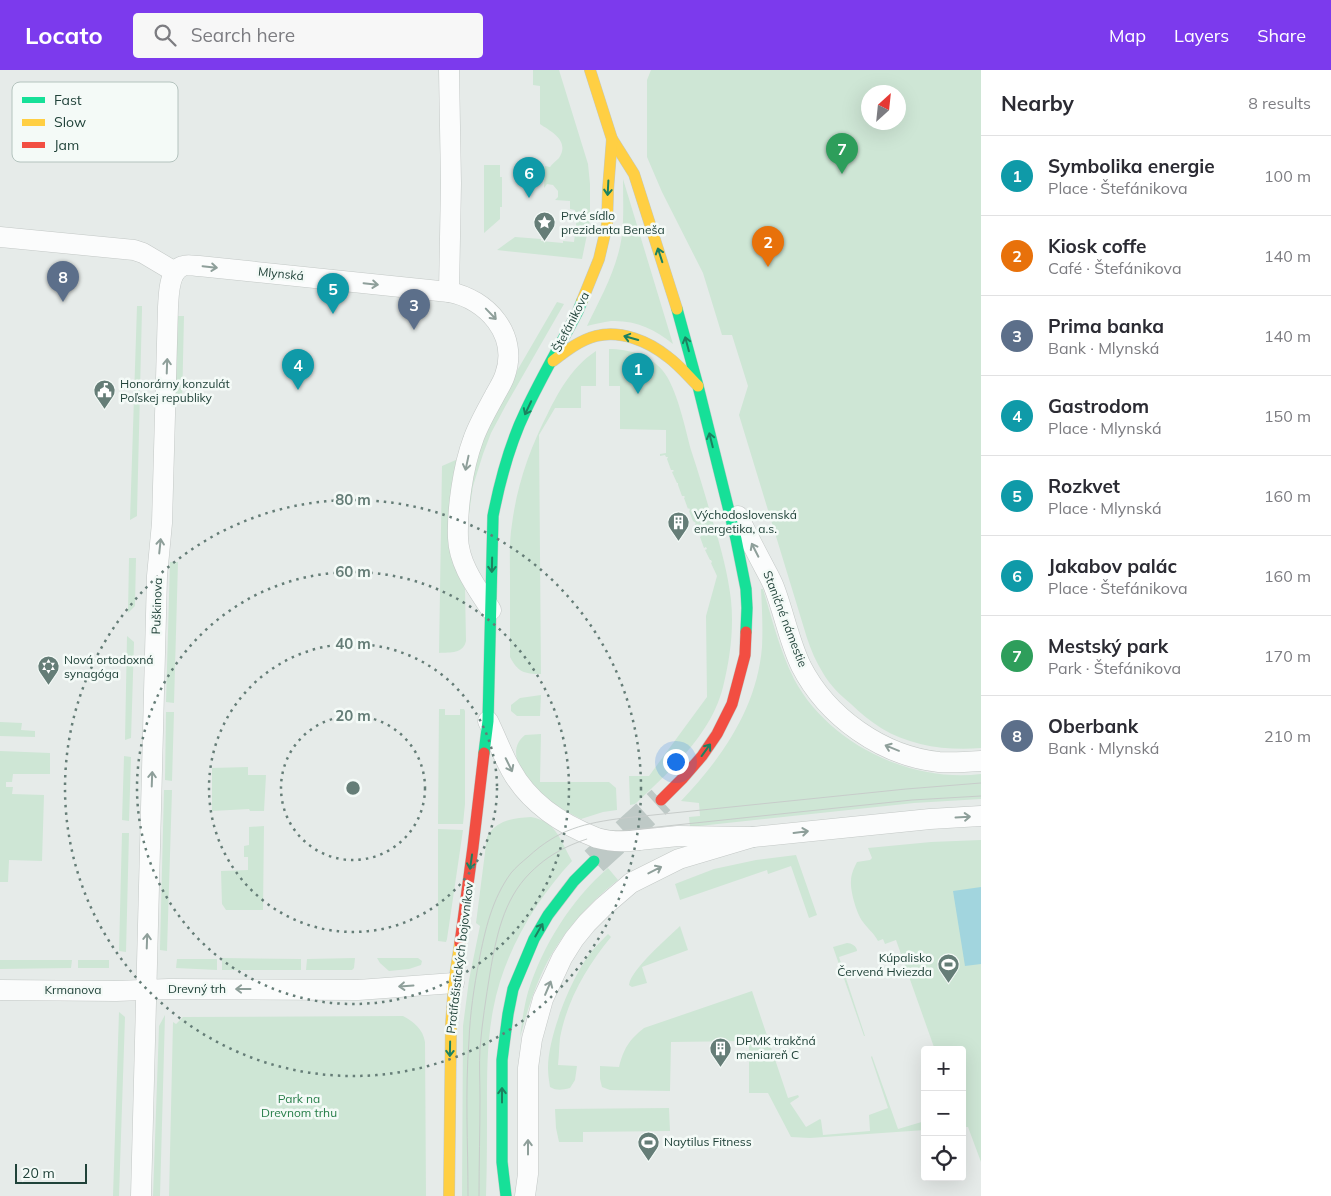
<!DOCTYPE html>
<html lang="en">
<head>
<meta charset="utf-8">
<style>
	:root { --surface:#fff; --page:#f7f7f7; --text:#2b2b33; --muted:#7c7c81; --line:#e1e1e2; --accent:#7c3aed }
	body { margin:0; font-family:Mulish,sans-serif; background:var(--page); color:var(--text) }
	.controls { position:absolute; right:15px; bottom:15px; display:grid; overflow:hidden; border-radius:5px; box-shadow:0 5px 20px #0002 }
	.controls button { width:45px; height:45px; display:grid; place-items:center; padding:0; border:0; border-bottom:1px solid var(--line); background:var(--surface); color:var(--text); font:25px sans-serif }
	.compass { position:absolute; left:861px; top:15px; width:45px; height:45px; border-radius:50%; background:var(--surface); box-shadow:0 5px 20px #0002; rotate:27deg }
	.scale { position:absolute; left:15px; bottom:12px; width:72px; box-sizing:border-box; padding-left:5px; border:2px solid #204239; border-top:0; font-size:14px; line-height:18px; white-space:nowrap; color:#204239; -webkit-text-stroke:4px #f4faf7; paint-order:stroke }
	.you { position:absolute; left:675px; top:691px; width:18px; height:18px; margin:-12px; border:4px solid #fff; border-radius:50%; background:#1a73e8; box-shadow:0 0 0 8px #1a73e833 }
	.badge { display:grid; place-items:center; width:32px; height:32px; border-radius:50%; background:var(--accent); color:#fff; font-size:16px; font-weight:700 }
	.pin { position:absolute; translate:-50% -41px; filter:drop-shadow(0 1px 2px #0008) }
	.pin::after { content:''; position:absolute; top:26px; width:18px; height:15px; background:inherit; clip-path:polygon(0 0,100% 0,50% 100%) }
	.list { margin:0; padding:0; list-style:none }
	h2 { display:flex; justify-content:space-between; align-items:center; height:65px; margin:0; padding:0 20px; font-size:21px }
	h2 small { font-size:16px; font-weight:400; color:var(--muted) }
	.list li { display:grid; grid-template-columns:32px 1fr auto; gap:15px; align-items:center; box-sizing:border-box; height:80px; padding:0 20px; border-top:1px solid var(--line) }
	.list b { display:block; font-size:19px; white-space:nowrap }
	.list p { margin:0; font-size:16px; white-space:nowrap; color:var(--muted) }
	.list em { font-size:16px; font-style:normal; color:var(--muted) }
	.icon { flex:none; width:28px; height:28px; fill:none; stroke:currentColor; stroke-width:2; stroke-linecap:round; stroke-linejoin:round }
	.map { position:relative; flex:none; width:981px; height:1126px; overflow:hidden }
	header { display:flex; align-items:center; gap:30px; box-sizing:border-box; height:70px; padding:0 25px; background:var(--accent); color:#fff }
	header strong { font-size:24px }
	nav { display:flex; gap:28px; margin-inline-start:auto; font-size:18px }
	.search { width:350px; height:45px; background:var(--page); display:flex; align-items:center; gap:12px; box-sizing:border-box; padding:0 18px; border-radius:5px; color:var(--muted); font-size:19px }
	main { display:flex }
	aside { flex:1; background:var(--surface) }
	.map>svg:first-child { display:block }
</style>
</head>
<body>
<header>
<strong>Locato</strong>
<div class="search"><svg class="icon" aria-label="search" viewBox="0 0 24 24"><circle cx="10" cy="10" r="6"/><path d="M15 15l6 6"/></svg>Search here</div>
<nav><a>Map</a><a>Layers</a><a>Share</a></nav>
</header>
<main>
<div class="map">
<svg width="981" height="1126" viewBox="0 0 981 1126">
	<rect width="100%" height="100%" fill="#e6ebe9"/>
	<!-- green -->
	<g fill="#cee6d5" fill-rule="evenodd">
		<path d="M533,0H559L588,94L590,114V150L582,189L497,180L515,167L541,169V171L563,173V171L574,172L577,146H574L575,140L570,139V131L555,130L558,127V121L553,115L547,114L544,118L545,96L550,97C552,94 556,91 559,88C570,71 552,62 540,54V16L533,15Z"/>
		<path d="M651,0H981V678C948,681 910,676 881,658C870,651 860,643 851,634C840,625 830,615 823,603C816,592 811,580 807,568L739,345L748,316L732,265H722L703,203L662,122L647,87V10ZM868,22H898V52H868Z"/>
		<path d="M484,95H500V107H502V137H500V149L484,163Z"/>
		<path d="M623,109L673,274C655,259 635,250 611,251C603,252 595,254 587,256C601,227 618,197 622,165C624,146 623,128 623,109Z"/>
		<path d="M557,232L564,234L506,335L491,363L483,384L473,416L469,444L468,417L481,373L514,306Z"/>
		<path d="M137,236H142V240L137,443V446L130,450Z"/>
		<path d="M177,246H184L182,334L175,333Z"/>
		<path d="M609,279C629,279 650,285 663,301C677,318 685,358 691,380C699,404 706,428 713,452C721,478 728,504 731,530C734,559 730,589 723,617C711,665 670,701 635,734L630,735L629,706H649L707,627L706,546L717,506L711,493L712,492L711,490H710L705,480L707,479L706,477L704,478L700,467L701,466V464H699L695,454L696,453L693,451L689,441L690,440L689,438L688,439L684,428L685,427L684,426H682L678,415V413H677L672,402L674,401L673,400H671L667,389L668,387H666L665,385L660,386V384L666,383V360L620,359V316H609Z"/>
		<path d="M596,281V316H581V338H555L539,365L541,604C524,604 518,602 510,587C510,560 510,534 510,507C510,490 509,472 512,454C517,415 530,378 548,343C560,319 573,296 596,281Z"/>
		<path d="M458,389L459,501L465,519L466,571C463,584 451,582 439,583L442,396Z"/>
		<path d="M129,488H136L135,536L128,543Z"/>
		<path d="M170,492H178L174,633L166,632Z"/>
		<path d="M761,519H763C772,549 780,581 794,609C828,673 910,713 981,704V729L914,733L690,757L689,747L700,746L699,733L681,731C722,688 757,638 762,577C763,558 762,538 761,519Z"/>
		<path d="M127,566L134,572L131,668L125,670Z"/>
		<path d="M541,625L540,646H517L511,641V635L520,628Z"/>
		<path d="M439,639H445V645H460V639H464L465,641V734L463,754H438Z"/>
		<path d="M166,642H174L172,711L165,710Z"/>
		<path d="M0,652L22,653L21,660L35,661V667L0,666Z"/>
		<path d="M541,664L540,712H609L616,718L617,740L603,742L581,749C569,743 558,737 548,729C531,716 501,684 525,665Z"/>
		<path d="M0,681L50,683V704H13L12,712H6V717H13L12,724L44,725L42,791L9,790L8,812H0Z"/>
		<path d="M124,686L131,687L129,751L122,750Z"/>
		<path d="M248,697V705H266L264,741H250L249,739L212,741V698Z"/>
		<path d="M164,720H172L167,881L160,880V878Z"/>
		<path d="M531,747C557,752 560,770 572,791C534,832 503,885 493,940C487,972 487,1003 487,1035C487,1065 487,1096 486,1126H462L463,956L469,910L480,856L476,853L487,767C496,750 513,748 531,747Z"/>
		<path d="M264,756L263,840H226L222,834L221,801L248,800V787H244V776L249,775V757Z"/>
		<path d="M438,759L463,760L447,869L446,872L438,871Z"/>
		<path d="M122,763H129L126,882L119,881Z"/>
		<path d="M981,770V1092L968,1057H962V980H935L896,870L885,874L883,869L878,871C874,863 868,859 863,852C857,845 850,821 851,811C851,804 854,798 857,792L870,790L872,788L868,778L931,772Z"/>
		<path d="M796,785L817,845L809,848L791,796L768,804L767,800L680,830L675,814L714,799L756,790Z"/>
		<path d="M608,798L618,810C586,835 558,867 541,905C532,925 526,946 520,967C522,952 524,936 528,922C543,875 571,830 608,798Z"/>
		<path d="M680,856L688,880L642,897L647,913L632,917L629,915C631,899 668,868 680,856Z"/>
		<path d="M608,864L611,867C587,896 567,930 560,968C559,977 559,986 558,995L577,996L575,1010L570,1018C562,1020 557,1021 550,1017C549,1011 548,1004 548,998C548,966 572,905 592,881C597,875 603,869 608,864Z"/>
		<path d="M847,873C851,873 857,876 857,881L839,887L865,966H864L833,877Z"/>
		<path d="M222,888L301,889V900H222Z"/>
		<path d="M355,888L354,898L352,900H306L307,889Z"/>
		<path d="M377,888H418L422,891L421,895L409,899L389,901L380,893Z"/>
		<path d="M177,889H217V900L176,898Z"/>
		<path d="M0,890H72L71,898L0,899Z"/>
		<rect x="78" y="890" width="31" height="8"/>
		<path d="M752,921L788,1028L798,1025L799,1027L790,1033L806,1057L820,1049L821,1050L823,1065L870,1061L869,1045L888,1038L871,987L872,986L898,1059L925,1051V1060L810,1068L791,1067L768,1023H749V971L671,972L670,1021L610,1020L602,1017L600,1009V996L619,997C624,978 629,970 644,958Z"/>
		<path d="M119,942L125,947L119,1126H113Z"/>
		<path d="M165,945L160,1126H153L159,956Z"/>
		<path d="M403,946C414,952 423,959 425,972L426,1126H169L173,952L176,954L183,947Z"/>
		<path d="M669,1038L670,1061L583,1062V1072H559L556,1058L555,1039Z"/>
	</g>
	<!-- water -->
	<path fill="#a2d5de" d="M981,817V894L965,896L953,821Z"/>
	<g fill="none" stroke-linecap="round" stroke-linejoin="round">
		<!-- secondary-tunnel -->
		<path stroke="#bec9c6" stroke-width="28" stroke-dasharray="28 14" stroke-linecap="butt" d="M594,791L661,730"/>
		<defs>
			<g id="street">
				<path d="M0,167L134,180L143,183L175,202"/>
				<path d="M449,222L451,113L449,0"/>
				<path d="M738,446C746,462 754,478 762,493C766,501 771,509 774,517C784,543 789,571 801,596C827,647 882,686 939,692C953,693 967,692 981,691"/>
				<path d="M488,651C496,667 502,684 511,700C529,733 563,755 597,768"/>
				<path d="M639,770L678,766L753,767L930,749L981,746"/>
				<path d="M0,920L116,921L169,919L358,920L454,913"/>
				<path d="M141,1126L157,506L162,453L168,237C169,225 168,201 183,196C188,194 194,196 199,196L449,222C487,229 519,265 505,305C503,312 498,319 495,325C487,340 478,355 473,370C463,397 457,439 458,468C459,495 477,518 491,540"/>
				<path d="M525,1126L528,1104V998L532,969L543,929L562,888L574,869L587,853L603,837L631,813L679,789L753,767"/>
			</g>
			<g id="fast">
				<path d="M677,239L698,316L736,469L746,519L747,538L746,562"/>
				<path d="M484,683L488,651L493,446C500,410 510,373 526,340C542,306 561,274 578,241L582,231"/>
				<path d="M506,1126L502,1092V990L508,944L513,919L534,869L548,845L574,811L594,791"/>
			</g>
			<g id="slow">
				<path d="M590,0L612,69L634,104L677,239"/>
				<path d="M582,231L599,189L607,155L608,120L612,69"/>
				<path d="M553,291C566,281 580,270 596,266C621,260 648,271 668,287C679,295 688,306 698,316"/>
				<path d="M449,1126L451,955L454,913L460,873"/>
			</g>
			<g id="jam">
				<path d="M661,730L683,708L702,686L717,664L732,634L745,585L746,562"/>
				<path d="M460,873L473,777L484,683"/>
			</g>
		</defs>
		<!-- street casing -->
		<use href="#street" stroke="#c3c8c6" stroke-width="21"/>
		<!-- fast casing -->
		<use href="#fast" stroke="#c1c9c6" stroke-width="12"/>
		<!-- slow casing -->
		<use href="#slow" stroke="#c1c9c6" stroke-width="12"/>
		<!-- jam casing -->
		<use href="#jam" stroke="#c1c9c6" stroke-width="12"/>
		<!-- street -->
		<use href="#street" stroke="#fbfcfc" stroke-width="20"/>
		<!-- fast -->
		<use href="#fast" stroke="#16e098" stroke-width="11"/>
		<!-- slow -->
		<use href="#slow" stroke="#ffcf43" stroke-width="11"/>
		<!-- jam -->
		<use href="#jam" stroke="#f24e42" stroke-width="11"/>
		<!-- tram -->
		<g stroke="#c7ccca" stroke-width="1">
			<path d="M468,1126C468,1074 465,1022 469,970C470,944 474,917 479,891C485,860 492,829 511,803C516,797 522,792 528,787C558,759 585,753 624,748L906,719L981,713"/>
			<path d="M479,1126C479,1093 480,1060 480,1028C480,1011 479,995 480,978C482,953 486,928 490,903C496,868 503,830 530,803C554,779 578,771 610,762L912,730L981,726"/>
		</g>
		<defs>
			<path id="street-bridge" d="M597,768C611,772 625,772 639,770"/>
		</defs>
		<!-- street-bridge casing -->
		<use href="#street-bridge" stroke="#c3c8c6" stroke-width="21" stroke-linecap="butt"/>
		<!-- street-bridge -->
		<use href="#street-bridge" stroke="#fbfcfc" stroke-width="20"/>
	</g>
	<!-- one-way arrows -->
	<defs><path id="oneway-shaft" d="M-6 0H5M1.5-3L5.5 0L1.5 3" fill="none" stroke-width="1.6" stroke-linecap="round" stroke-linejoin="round" transform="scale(1.25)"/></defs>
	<g stroke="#1c815f">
		<use href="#oneway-shaft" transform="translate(608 118) rotate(93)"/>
		<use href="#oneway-shaft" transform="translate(660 185) rotate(-108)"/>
		<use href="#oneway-shaft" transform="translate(631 268) rotate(-164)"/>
		<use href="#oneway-shaft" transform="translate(687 274) rotate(-105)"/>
		<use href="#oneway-shaft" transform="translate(528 338) rotate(115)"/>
		<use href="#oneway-shaft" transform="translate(711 370) rotate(-104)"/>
		<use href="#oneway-shaft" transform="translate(492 495) rotate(91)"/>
		<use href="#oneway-shaft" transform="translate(706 680) rotate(-54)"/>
		<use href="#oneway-shaft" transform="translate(471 792) rotate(98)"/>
		<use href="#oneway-shaft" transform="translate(539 860) rotate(-60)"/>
		<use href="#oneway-shaft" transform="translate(450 979) rotate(91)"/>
		<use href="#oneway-shaft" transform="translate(502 1025) rotate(-90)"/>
	</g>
	<g stroke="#8e9f9a">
		<use href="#oneway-shaft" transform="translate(210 197) rotate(6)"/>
		<use href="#oneway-shaft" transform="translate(371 214) rotate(6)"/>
		<use href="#oneway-shaft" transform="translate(491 244) rotate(46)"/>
		<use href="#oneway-shaft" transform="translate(167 296) rotate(-88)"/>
		<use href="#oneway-shaft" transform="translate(467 393) rotate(102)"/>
		<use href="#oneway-shaft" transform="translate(160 476) rotate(-84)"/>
		<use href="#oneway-shaft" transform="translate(755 480) rotate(-117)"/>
		<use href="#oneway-shaft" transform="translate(892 678) rotate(-158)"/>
		<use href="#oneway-shaft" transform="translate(509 695) rotate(64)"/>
		<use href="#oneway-shaft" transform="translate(152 709) rotate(-88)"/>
		<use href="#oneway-shaft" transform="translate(963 747) rotate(-3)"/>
		<use href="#oneway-shaft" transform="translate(801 762) rotate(-7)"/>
		<use href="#oneway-shaft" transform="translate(655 800) rotate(-27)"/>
		<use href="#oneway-shaft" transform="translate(147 871) rotate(-88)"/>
		<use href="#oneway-shaft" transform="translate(406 916) rotate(176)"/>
		<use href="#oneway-shaft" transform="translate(548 918) rotate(-67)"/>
		<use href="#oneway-shaft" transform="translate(243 919) rotate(-180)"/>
		<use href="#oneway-shaft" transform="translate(528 1077) rotate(-90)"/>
	</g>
	<!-- distance rings -->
	<g fill="none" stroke="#657d77" stroke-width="2.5" stroke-dasharray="2.5 5">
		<circle cx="353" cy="718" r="72"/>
		<circle cx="353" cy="718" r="144"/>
		<circle cx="353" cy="718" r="216"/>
		<circle cx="353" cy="718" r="288"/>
	</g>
	<!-- icons -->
	<defs>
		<symbol id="sight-pin" viewBox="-11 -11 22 30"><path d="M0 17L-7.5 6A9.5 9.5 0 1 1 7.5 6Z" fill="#657d77" stroke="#f4faf7"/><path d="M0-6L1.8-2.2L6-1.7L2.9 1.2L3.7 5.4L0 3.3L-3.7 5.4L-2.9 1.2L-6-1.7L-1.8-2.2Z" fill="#fff"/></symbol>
		<symbol id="civic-pin" viewBox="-11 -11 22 30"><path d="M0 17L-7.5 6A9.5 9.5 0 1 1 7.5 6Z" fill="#657d77" stroke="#f4faf7"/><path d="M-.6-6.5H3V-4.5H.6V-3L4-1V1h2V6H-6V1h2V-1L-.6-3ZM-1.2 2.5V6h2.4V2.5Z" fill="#fff"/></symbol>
		<symbol id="building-pin" viewBox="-11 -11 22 30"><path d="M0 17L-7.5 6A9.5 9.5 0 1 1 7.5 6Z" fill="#657d77" stroke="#f4faf7"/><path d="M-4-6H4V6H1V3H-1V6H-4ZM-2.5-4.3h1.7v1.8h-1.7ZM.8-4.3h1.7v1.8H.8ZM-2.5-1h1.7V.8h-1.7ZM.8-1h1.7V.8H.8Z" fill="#fff"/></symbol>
		<symbol id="synagogue-pin" viewBox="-11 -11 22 30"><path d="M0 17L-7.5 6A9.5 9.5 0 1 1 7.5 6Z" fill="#657d77" stroke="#f4faf7"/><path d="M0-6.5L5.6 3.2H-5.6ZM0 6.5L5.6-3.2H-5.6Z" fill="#fff"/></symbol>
		<symbol id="stadium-pin" viewBox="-11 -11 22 30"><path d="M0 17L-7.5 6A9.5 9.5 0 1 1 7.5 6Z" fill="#657d77" stroke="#f4faf7"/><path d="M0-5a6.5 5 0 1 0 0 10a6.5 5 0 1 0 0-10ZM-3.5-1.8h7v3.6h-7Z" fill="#fff"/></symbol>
	</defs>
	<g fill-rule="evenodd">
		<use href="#sight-pin" x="532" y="140" width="25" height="34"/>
		<use href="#civic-pin" x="92" y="308" width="25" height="34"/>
		<use href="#building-pin" x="666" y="440" width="25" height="34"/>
		<use href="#synagogue-pin" x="36" y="584" width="25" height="34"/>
		<use href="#stadium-pin" x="936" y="882" width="25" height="34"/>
		<use href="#building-pin" x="708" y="966" width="25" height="34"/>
		<use href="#stadium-pin" x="636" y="1060" width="25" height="34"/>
	</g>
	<g text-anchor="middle" stroke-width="5" stroke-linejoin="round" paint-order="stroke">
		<!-- poi labels -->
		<g font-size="12" fill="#204239" stroke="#f4faf7" text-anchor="start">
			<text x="561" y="150">Prvé sídlo<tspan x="561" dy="14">prezidenta Beneša</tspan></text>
			<text x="120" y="318">Honorárny konzulát<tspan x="120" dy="14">Poľskej republiky</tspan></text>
			<text x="694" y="449">Východoslovenská<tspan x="694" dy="14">energetika, a.s.</tspan></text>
			<text x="64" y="594">Nová ortodoxná<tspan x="64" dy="14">synagóga</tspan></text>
			<text x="932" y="892" text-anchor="end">Kúpalisko<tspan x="932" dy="14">Červená Hviezda</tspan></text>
			<text x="736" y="975">DPMK trakčná<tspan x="736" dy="14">meniareň C</tspan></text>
			<text x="664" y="1076">Naytilus Fitness</text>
		</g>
		<!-- street labels -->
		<g font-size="12" fill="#204239" stroke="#f4faf7">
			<text transform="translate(281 204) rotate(6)" y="4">Mlynská</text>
			<text transform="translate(571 252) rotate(-63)" y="4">Štefánikova</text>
			<text transform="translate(157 536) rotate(-88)" y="4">Puškinova</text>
			<text transform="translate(785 549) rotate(69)" y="4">Staničné námestie</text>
			<text transform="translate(460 888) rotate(-83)" y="4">Protifašistických bojovníkov</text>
			<text x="197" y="923">Drevný trh</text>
			<text x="73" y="924">Krmanova</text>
		</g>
		<!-- park labels -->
		<g font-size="12" fill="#267d48" stroke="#f4faf7">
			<text x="299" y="1033">Park na<tspan x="299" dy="14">Drevnom trhu</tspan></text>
		</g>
	</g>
	<!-- legend -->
	<rect x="12" y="12" width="166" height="80" rx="8" fill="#f4faf7" stroke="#b4c3be" stroke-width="1"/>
	<rect x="22" y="27" width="23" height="6" fill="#16e098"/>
	<rect x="22" y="49" width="23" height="7" fill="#ffcf43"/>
	<rect x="22" y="72" width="23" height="6" fill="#f24e42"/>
	<g font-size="14" fill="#204239">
		<text x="54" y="35">Fast</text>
		<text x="54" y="57">Slow</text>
		<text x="54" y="80">Jam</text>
	</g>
	<circle cx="353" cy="718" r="8" fill="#657d77" stroke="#f4faf7" stroke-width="2.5"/>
	<g font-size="15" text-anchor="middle" font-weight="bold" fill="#657d77" stroke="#f4faf7" stroke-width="5" stroke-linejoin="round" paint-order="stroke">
		<text x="353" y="435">80 m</text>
		<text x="353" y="507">60 m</text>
		<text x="353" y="579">40 m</text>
		<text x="353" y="651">20 m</text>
	</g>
</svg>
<div class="controls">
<button>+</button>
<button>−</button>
<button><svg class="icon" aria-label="locate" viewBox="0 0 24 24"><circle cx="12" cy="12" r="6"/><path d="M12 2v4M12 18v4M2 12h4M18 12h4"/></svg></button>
</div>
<svg class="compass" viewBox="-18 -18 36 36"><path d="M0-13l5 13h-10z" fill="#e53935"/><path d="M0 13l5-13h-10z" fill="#7c7c81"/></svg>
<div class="scale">20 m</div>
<div class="you"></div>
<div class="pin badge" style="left:638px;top:324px;background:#0f9aa8">1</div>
<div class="pin badge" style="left:768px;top:197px;background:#e8710a">2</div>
<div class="pin badge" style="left:414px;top:260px;background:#5c6f8a">3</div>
<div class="pin badge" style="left:298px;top:320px;background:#0f9aa8">4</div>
<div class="pin badge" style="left:333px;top:244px;background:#0f9aa8">5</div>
<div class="pin badge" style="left:529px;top:128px;background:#0f9aa8">6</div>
<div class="pin badge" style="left:842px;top:104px;background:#2e9e5b">7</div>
<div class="pin badge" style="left:63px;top:232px;background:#5c6f8a">8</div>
</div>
<aside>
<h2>Nearby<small>8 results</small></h2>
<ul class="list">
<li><span class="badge" style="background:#0f9aa8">1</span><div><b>Symbolika energie</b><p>Place · Štefánikova</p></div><em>100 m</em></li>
<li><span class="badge" style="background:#e8710a">2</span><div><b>Kiosk coffe</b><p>Café · Štefánikova</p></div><em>140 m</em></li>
<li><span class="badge" style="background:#5c6f8a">3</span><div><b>Prima banka</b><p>Bank · Mlynská</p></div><em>140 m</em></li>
<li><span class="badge" style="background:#0f9aa8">4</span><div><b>Gastrodom</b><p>Place · Mlynská</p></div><em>150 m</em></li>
<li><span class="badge" style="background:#0f9aa8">5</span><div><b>Rozkvet</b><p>Place · Mlynská</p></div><em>160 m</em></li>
<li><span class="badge" style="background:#0f9aa8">6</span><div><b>Jakabov palác</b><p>Place · Štefánikova</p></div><em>160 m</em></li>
<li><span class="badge" style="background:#2e9e5b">7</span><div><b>Mestský park</b><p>Park · Štefánikova</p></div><em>170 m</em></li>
<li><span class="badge" style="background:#5c6f8a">8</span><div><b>Oberbank</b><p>Bank · Mlynská</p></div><em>210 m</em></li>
</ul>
</aside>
</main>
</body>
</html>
